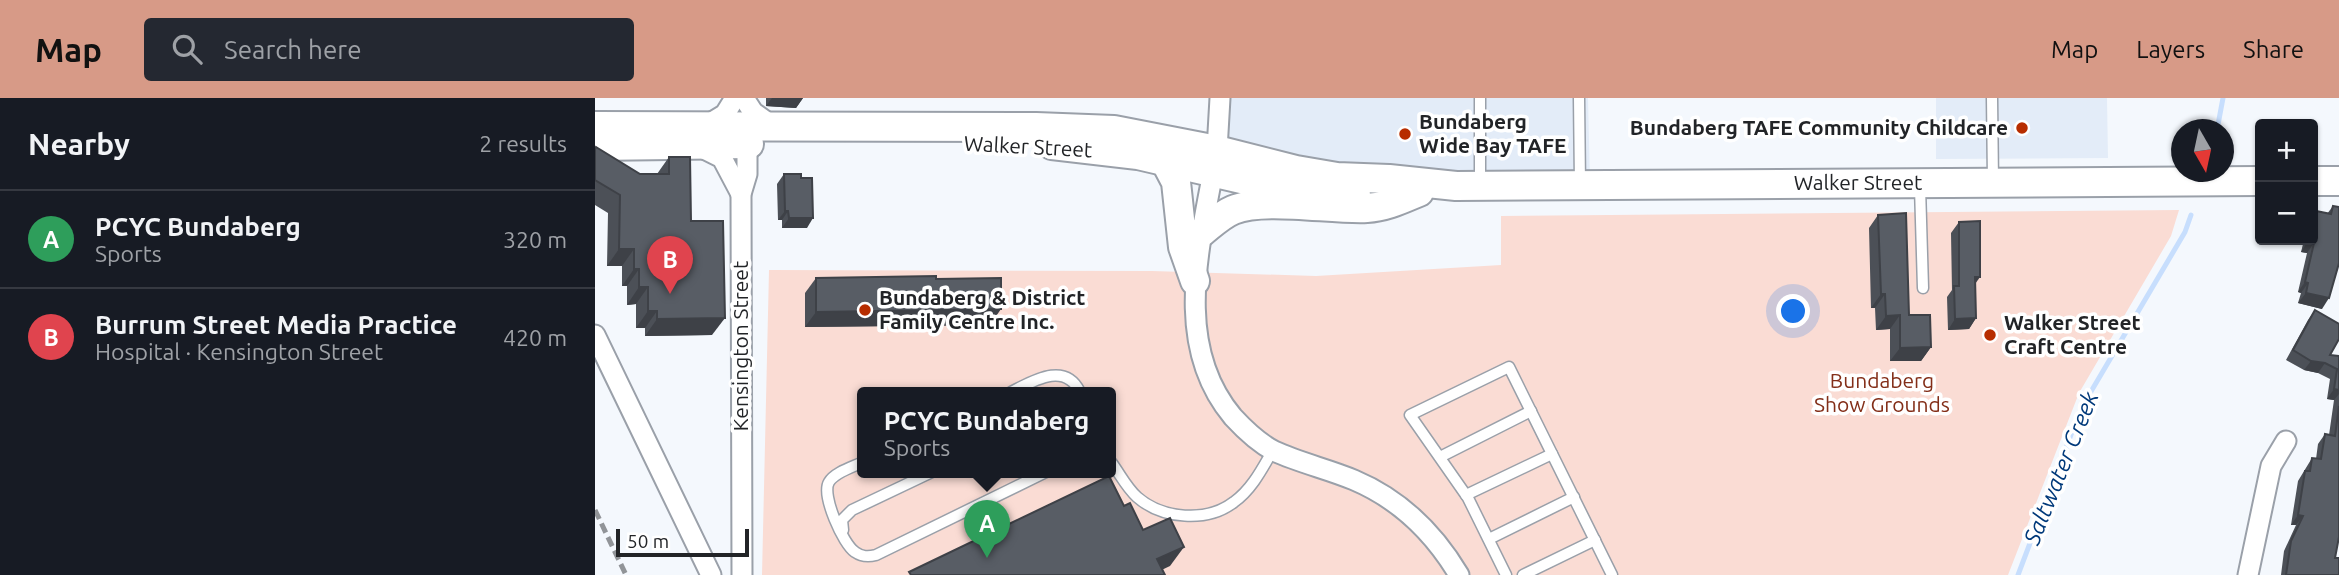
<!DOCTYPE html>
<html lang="en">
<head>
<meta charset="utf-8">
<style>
	:root { --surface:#171b24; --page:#242831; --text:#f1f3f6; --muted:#9ea1a6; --line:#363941; --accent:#d79a87 }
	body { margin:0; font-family:Ubuntu,sans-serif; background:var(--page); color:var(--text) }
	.controls { position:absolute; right:21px; top:21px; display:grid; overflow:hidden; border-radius:7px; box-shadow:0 2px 5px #0004 }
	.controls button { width:63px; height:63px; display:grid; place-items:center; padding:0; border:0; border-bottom:2px solid var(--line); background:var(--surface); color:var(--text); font:35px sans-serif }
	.compass { position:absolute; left:1576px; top:21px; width:63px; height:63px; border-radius:50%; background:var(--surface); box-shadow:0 2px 5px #0004; rotate:171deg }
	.scale { position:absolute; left:21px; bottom:18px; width:133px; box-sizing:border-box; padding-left:7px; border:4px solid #222427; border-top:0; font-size:19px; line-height:24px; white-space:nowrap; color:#222427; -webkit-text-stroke:5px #fff; paint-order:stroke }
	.you { position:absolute; left:1199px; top:214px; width:24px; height:24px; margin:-18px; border:5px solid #fff; border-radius:50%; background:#1a73e8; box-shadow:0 0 0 10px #1a73e833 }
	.badge { display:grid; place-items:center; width:46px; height:46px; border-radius:50%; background:var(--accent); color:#fff; font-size:23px; font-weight:700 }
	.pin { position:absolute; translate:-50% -58px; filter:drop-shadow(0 2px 4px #0008) }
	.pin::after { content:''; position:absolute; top:37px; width:24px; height:21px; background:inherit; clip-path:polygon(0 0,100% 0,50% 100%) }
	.popup { position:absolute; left:262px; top:289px; width:259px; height:91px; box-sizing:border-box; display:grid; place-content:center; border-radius:7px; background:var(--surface); filter:drop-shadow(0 2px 5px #0005); font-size:23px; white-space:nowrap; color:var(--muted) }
	.popup b { font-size:26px; color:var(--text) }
	.popup::after { content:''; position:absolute; left:50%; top:100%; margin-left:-14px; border:14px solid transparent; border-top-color:var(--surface) }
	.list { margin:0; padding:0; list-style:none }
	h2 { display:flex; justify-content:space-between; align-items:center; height:91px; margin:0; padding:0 28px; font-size:30px }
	h2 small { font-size:23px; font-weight:400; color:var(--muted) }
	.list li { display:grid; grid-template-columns:46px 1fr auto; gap:21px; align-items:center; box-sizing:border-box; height:98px; padding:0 28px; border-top:2px solid var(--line) }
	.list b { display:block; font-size:26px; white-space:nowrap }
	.list p { margin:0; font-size:23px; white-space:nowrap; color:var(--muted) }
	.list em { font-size:23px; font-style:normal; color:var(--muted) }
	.icon { flex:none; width:38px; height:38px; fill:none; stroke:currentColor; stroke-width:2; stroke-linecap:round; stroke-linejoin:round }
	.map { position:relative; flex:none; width:1744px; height:477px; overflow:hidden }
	header { display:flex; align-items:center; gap:42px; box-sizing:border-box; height:98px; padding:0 35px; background:var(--accent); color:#111 }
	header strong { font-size:33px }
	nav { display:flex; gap:38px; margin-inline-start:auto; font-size:24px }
	.search { width:490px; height:63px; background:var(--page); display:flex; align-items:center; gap:18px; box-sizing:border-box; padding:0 24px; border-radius:7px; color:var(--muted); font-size:26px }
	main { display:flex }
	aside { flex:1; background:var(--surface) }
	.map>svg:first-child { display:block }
</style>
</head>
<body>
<header>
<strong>Map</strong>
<div class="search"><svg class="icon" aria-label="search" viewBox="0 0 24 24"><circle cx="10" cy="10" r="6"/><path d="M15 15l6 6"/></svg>Search here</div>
<nav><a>Map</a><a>Layers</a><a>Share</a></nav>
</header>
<main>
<aside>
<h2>Nearby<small>2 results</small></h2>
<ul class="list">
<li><span class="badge" style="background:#2e9e5b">A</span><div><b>PCYC Bundaberg</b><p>Sports</p></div><em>320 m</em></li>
<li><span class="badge" style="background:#e0444e">B</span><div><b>Burrum Street Media Practice</b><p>Hospital · Kensington Street</p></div><em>420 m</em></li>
</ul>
</aside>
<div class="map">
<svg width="1744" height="477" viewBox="0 0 1744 477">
	<rect width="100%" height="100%" fill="#f4f8fd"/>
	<!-- built -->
	<g fill="#e3ecf8">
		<path d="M627,0H993L995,85L861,86L624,50Z"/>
		<path d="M1341,0H1512L1513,60L1341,61Z"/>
	</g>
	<!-- green -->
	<path fill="#fadcd4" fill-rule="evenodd" d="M1584,112L1576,138L1484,295L1413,477H167L174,172L557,173L721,178L906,167V118ZM268,294H516V374H268Z"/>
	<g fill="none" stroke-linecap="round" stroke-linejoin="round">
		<!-- stream -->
		<g stroke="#c7defd" stroke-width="5">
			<path d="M1622,32L1628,0"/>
			<path d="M1423,477L1480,326L1491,302L1590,134L1596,117"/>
		</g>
		<defs>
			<g id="lane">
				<path d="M885,0V87"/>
				<path d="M984,0L985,86"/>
				<path d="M1397,0L1398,83"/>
				<path d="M1325,89L1328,190"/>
				<path d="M416,294C438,283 470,263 485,294"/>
				<path d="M845,359L936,313"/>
				<path d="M268,364C258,369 240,374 234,384C226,397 248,446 260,454C267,459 273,459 281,457L451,374"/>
				<path d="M516,364C525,376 531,389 542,399C567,421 612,425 639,404C657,391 667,371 678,352"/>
				<path d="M871,397L957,356"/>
				<path d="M248,432L247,422L257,412L337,374"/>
				<path d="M894,441L979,399"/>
				<path d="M911,477L873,400L815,317L914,269L1017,477"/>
				<path d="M928,477L1000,442"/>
			</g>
			<g id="street">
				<path d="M149,0L158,14L176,27"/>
				<path d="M112,27L130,16L140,0"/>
				<path d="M144,38L152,46V76L146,96L147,477"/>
				<path d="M105,49L127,60L146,96"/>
				<path d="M622,52L625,0"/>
				<path d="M618,74C603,155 579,249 638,319C650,332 664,345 679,353C705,365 733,371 759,382C804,401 839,435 864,477"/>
				<path d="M0,237L116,477"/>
				<path d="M1653,477L1676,368L1691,343"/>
			</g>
			<g id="secondary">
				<path d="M0,28L441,29L519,32L622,52L701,72L742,79L794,81L861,88L1665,83"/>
				<path d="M457,47L543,57L707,95L761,97"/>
				<path d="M0,48L154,46"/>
				<path d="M570,63L581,84L588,149L600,183"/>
				<path d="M1718,83H1744"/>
				<path d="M607,134C617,126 626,117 638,112C668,99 737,112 772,110C791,109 807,101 824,94"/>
			</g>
		</defs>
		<!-- lane casing -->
		<use href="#lane" stroke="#9aa0a9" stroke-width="13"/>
		<!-- street casing -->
		<use href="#street" stroke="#9aa0a9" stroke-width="23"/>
		<!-- secondary casing -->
		<use href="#secondary" stroke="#9aa0a9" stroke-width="32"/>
		<!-- lane -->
		<use href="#lane" stroke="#fff" stroke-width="10"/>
		<!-- street -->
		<use href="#street" stroke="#fff" stroke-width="19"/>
		<!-- secondary -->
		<use href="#secondary" stroke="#fff" stroke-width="28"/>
		<!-- rail -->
		<path stroke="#919498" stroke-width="5" stroke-dasharray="10 5" stroke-linecap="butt" d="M0,412L31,477"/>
	</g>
	<!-- wall -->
	<g fill="#4c5057">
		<path d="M171,0H208L201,10L171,8Z"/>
		<path d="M0,51L45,76H62L74,59L96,123L117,237L50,238V230H41V206L32,207V188H27V168H12L13,115L0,107Z"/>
		<path d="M189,76L212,130H187V122H183L182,86Z"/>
		<path d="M1738,108L1727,211L1703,205L1706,195L1703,194L1712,155L1706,154L1709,142H1718V118L1721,113L1732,116Z"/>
		<path d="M1283,117L1314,217L1336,249L1326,263H1295V231L1281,232L1280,210H1276L1274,130Z"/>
		<path d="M1364,124L1380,186L1381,220L1374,231L1353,232L1352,199L1357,192L1356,135Z"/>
		<path d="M221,180L341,181L395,227L210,229V195Z"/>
		<path d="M1720,212L1735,257L1744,258V439L1740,460L1744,477H1686L1689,453L1701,427H1696L1703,383L1717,360L1721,361L1723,346L1730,336L1734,337L1739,302L1732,301L1735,281L1723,275L1709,272L1691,262L1713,222Z"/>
	</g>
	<!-- shaded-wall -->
	<g fill="#3e4147">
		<path d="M177,0H208L201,10L171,8Z"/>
		<path d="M190,113H193L187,122H183Z"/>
		<path d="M194,120H218L212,130H187Z"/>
		<path d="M1713,143L1719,145L1712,155L1706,154Z"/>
		<path d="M24,151H39L27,168H12Z"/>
		<path d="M39,171H44L32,188H27Z"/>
		<path d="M1380,179H1385L1378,189Z"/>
		<path d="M1710,184L1713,185L1706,195L1703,194Z"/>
		<path d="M44,189H53L41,206L32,207Z"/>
		<path d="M1711,195L1734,200L1727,211L1703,205Z"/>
		<path d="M1286,196H1290L1280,210H1276Z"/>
		<path d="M406,211L395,227L210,229L221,214Z"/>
		<path d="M53,213H62L50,230H41Z"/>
		<path d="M1305,217L1295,231L1281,232L1291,218Z"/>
		<path d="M130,220L117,237L50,238L62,221Z"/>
		<path d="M1381,220L1374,231L1353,232L1360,221Z"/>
		<path d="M1336,249L1326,263H1295L1305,250Z"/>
		<path d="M1716,263L1730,265L1723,275L1709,272Z"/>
		<path d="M1739,291L1744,292V296L1739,302L1732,301Z"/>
		<path d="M1703,417L1708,418L1701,427H1696Z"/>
		<path d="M589,449L575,468L556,477L562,461Z"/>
	</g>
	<!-- building -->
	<g fill="#585d65" stroke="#3e4147" stroke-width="2">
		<path d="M1,49L45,76H74V59H95L96,123H128L130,220L62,221V213H53V189H44V171H39V151H24L25,97L0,82V51Z"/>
		<path d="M189,76H206V80H217L218,120H194L193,113H190Z"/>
		<path d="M1738,108L1744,109V165L1734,200L1711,195L1713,185L1710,184L1719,145L1713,143L1714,142H1718V126L1721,113L1736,116Z"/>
		<path d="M1311,115L1314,217H1335L1336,249L1305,250V217L1291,218L1290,196H1286L1283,117Z"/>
		<path d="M1385,123V179H1380L1381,220L1360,221L1359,188H1364V124Z"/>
		<path d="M341,178V181L406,180V211L221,214V180Z"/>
		<path d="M1720,212L1744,226V241L1735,257L1744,258V292L1739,291L1742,271L1730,265L1716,263L1698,252Z"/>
		<path d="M1744,308V439L1740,460H1744V477H1691L1696,443L1708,418L1703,417L1710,373H1715L1717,360L1726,361L1730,336L1740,338Z"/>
		<path d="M514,378L529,408L535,405L548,432L575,420L589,449L562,461L570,477H316L314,474Z"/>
	</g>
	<!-- markers -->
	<g fill="#b72d00" stroke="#fff" stroke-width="2.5">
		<circle cx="1427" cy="30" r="7"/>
		<circle cx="810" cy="36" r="7"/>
		<circle cx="270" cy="212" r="7"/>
		<circle cx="1395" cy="237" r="7"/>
	</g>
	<g text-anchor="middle" stroke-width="7" stroke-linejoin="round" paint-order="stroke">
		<!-- poi labels -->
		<g font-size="21" font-weight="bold" fill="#222427" stroke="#fff" text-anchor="start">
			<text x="824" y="31">Bundaberg<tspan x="824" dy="24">Wide Bay TAFE</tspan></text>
			<text x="1413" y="37" text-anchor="end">Bundaberg TAFE Community Childcare</text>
			<text x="284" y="207">Bundaberg &amp; District<tspan x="284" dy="24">Family Centre Inc.</tspan></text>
			<text x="1409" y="232">Walker Street<tspan x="1409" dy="24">Craft Centre</tspan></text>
		</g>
		<!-- street labels -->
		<g font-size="21" fill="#222427" stroke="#fff">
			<text transform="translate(433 49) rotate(3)" y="7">Walker Street</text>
			<text x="1263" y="92">Walker Street</text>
			<text transform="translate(146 248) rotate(-90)" y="7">Kensington Street</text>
		</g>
		<!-- park labels -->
		<g font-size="21" fill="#832e18" stroke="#fff">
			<text x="1287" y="290">Bundaberg<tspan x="1287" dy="24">Show Grounds</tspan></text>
		</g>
		<!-- water labels -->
		<g font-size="23" font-style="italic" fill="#00397a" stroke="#fff">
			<text transform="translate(1466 370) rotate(-68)" y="8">Saltwater Creek</text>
		</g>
	</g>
</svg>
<div class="controls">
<button>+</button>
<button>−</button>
</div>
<svg class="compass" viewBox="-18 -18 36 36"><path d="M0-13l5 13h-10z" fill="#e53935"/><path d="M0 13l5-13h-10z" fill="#9ea1a6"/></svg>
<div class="scale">50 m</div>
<div class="you"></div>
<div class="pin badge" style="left:392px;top:460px;background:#2e9e5b">A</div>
<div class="popup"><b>PCYC Bundaberg</b>Sports</div>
<div class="pin badge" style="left:75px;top:196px;background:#e0444e">B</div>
</div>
</main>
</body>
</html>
